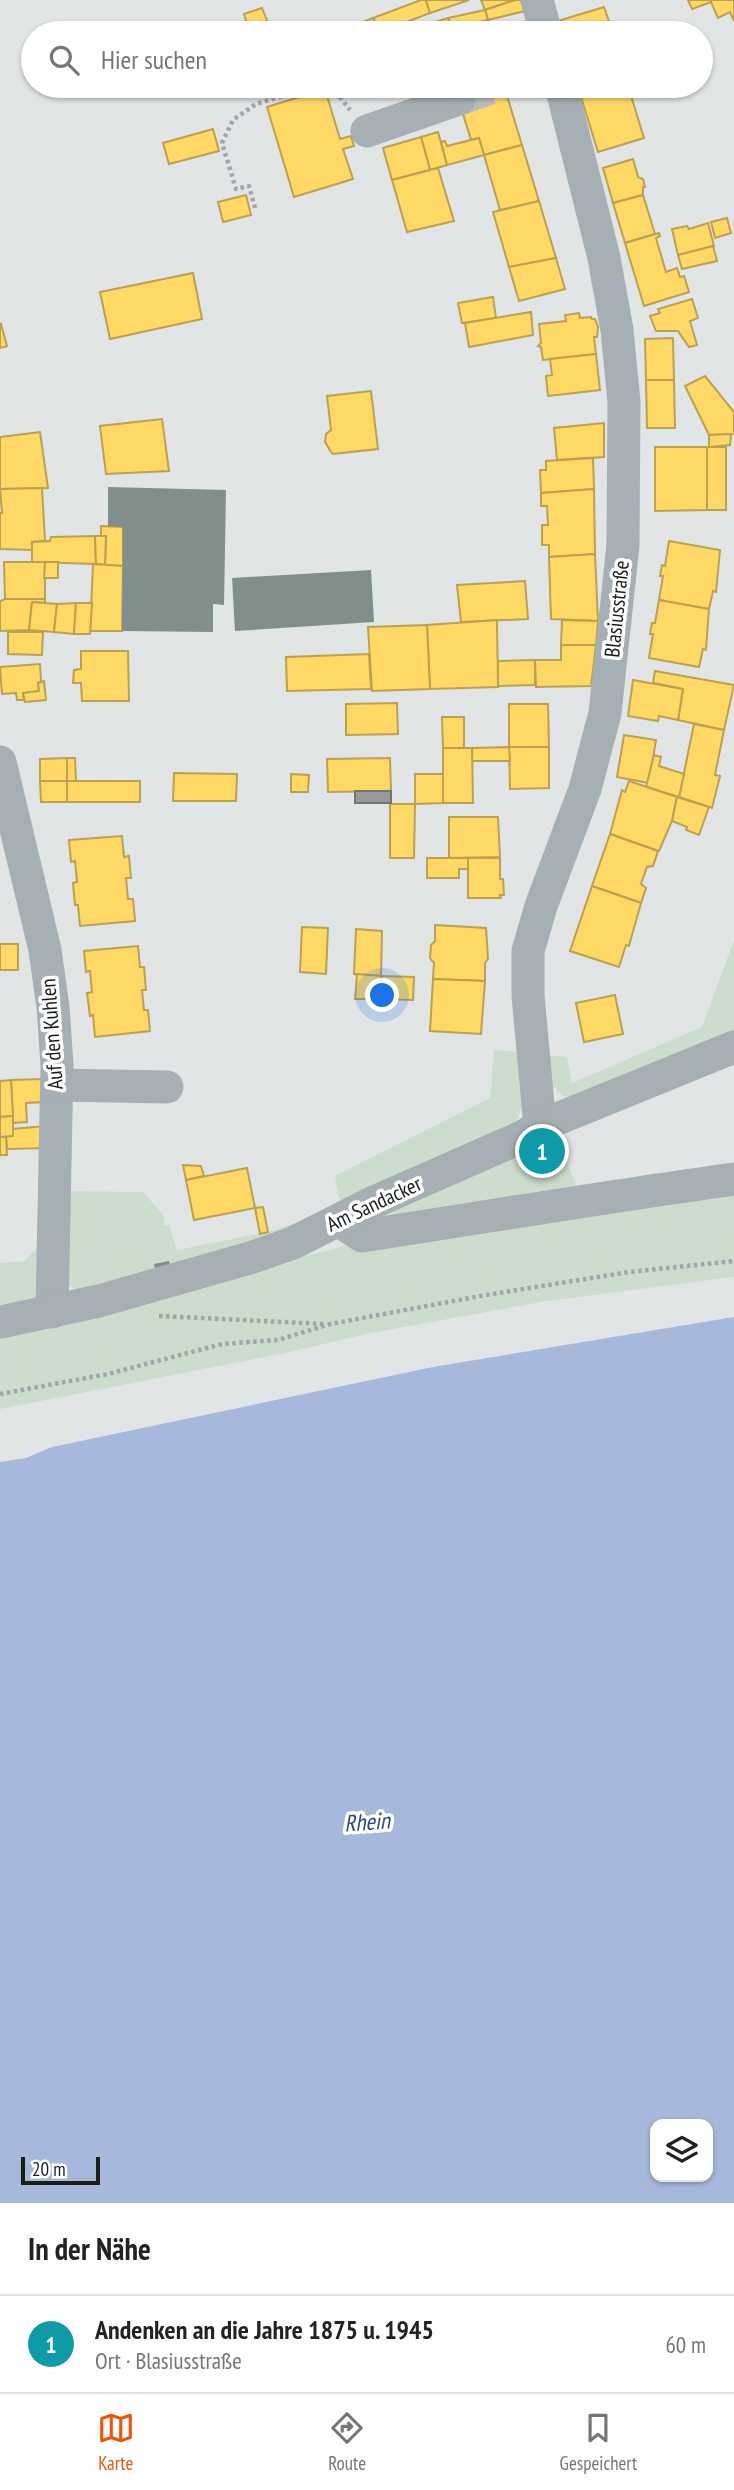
<!DOCTYPE html>
<html lang="de">
<head>
<meta charset="utf-8">
<style>
	:root { --surface:#fff; --page:#f2f2f2; --text:#222; --muted:#767676; --line:#e0e0e0; --accent:#ea580c }
	body { margin:0; font-family:"PT Sans Narrow",sans-serif; background:var(--page); color:var(--text) }
	.controls { position:absolute; right:21px; bottom:21px; display:grid; overflow:hidden; border-radius:14px; box-shadow:0 2px 5px #0004 }
	.controls button { width:63px; height:63px; display:grid; place-items:center; padding:0; border:0; border-bottom:2px solid var(--line); background:var(--surface); color:var(--text); font:35px sans-serif }
	.scale { position:absolute; left:21px; bottom:18px; width:79px; box-sizing:border-box; padding-left:7px; border:4px solid #1b1d1d; border-top:0; font-size:19px; line-height:24px; white-space:nowrap; color:#1b1d1d; -webkit-text-stroke:5px #fff; paint-order:stroke }
	.you { position:absolute; left:383px; top:996px; width:24px; height:24px; margin:-18px; border:5px solid #fff; border-radius:50%; background:#1a73e8; box-shadow:0 0 0 10px #1a73e833 }
	.badge { display:grid; place-items:center; width:46px; height:46px; border-radius:50%; background:var(--accent); color:#fff; font-size:23px; font-weight:700 }
	.pin { position:absolute; translate:-50% -50%; border:4px solid #fff; box-shadow:0 2px 7px #0006 }
	.list { margin:0; padding:0; list-style:none }
	h2 { display:flex; justify-content:space-between; align-items:center; height:91px; margin:0; padding:0 28px; font-size:30px }
	h2 small { font-size:23px; font-weight:400; color:var(--muted) }
	.list li { display:grid; grid-template-columns:46px 1fr auto; gap:21px; align-items:center; box-sizing:border-box; height:98px; padding:0 28px; border-top:2px solid var(--line) }
	.list b { display:block; font-size:26px; white-space:nowrap }
	.list p { margin:0; font-size:23px; white-space:nowrap; color:var(--muted) }
	.list em { font-size:23px; font-style:normal; color:var(--muted) }
	.icon { flex:none; width:38px; height:38px; fill:none; stroke:currentColor; stroke-width:2; stroke-linecap:round; stroke-linejoin:round }
	.map { position:relative; flex:none; width:734px; height:2203px; overflow:hidden }
	.search { position:absolute; background:var(--surface); box-shadow:0 2px 5px #0004; left:21px; right:21px; top:21px; height:77px; display:flex; align-items:center; gap:18px; box-sizing:border-box; padding:0 24px; border-radius:38px; color:var(--muted); font-size:26px }
	.sheet { height:189px; background:var(--surface) }
	nav { display:flex; justify-content:space-around; align-items:center; box-sizing:border-box; height:98px; border-top:2px solid var(--line); background:var(--surface); font-size:19px; color:var(--muted) }
	nav a { display:grid; justify-items:center; gap:4px }
	nav .on { color:var(--accent) }
	.map>svg:first-child { display:block }
</style>
</head>
<body>
<div class="map">
<svg width="734" height="2203" viewBox="0 0 734 2203">
	<rect width="100%" height="100%" fill="#e2e5e6"/>
	<!-- green -->
	<g fill="#cdddcd">
		<path d="M734,940V1037L577,1097L563,1096L551,1084L547,1055L567,1057L572,1083L702,1027Z"/>
		<path d="M494,1050L523,1052L524,1102L517,1120L503,1133L309,1228L80,1292L65,1282L62,1191L143,1192L164,1216V1226L169,1225L177,1250L268,1232L304,1220L340,1201L335,1176L490,1098Z"/>
		<path d="M555,1133L580,1193L378,1227L367,1212Z"/>
		<path d="M734,1187V1277L547,1301L371,1333L285,1353L0,1409V1331L349,1245Z"/>
		<path d="M47,1235L41,1292L29,1306L0,1312V1263L25,1261Z"/>
	</g>
	<!-- water -->
	<path fill="#a6b8dc" fill-rule="evenodd" d="M734,1317V2203H0V1462L26,1458L52,1447L433,1367ZM655,2124H708V2177H655Z"/>
	<!-- homes -->
	<g fill="#ffd966" stroke="#bba150" stroke-width="2">
		<path d="M421,0H426L430,13L381,32L373,18Z"/>
		<path d="M426,0H469L430,13Z"/>
		<path d="M481,0H515L485,10Z"/>
		<path d="M515,0H521L525,11L488,20L485,10Z"/>
		<path d="M688,0H734V21L730,12L718,18L711,2L692,9Z"/>
		<path d="M604,7L613,33H562L558,21Z"/>
		<path d="M262,8L268,23L249,30L244,14Z"/>
		<path d="M485,10L488,20L453,29L448,18Z"/>
		<path d="M373,18L381,32L358,33L355,25Z"/>
		<path d="M448,18L453,29L439,33H423L420,27Z"/>
		<path d="M488,20L492,30L482,33H469L466,26Z"/>
		<path d="M466,26L469,33H440L453,29Z"/>
		<path d="M363,86H379V87L365,92Z"/>
		<path d="M467,86H504L522,145L484,155L479,138L471,140L460,104Z"/>
		<path d="M581,86H628L644,138L598,152L578,87Z"/>
		<path d="M325,89L340,139L351,136L354,146L343,149L353,179L294,197L267,107Z"/>
		<path d="M213,129L219,151L169,164L163,143Z"/>
		<path d="M438,132L447,165L430,170L421,137Z"/>
		<path d="M421,137L430,170L392,180L383,148Z"/>
		<path d="M479,138L484,155L447,165L441,142L445,141L447,146Z"/>
		<path d="M522,145L539,201L500,210L484,155Z"/>
		<path d="M633,159L638,177L643,179L645,187H643V195L613,203L603,168Z"/>
		<path d="M438,168L454,221L407,232L392,180Z"/>
		<path d="M246,195L251,215L223,222L218,202Z"/>
		<path d="M643,195L655,234L625,243L613,203Z"/>
		<path d="M539,201L556,258L509,267L493,212Z"/>
		<path d="M727,218L731,233L715,238L711,222Z"/>
		<path d="M708,223L714,246L678,255L672,229L687,226L689,229Z"/>
		<path d="M659,233L660,236L656,238L666,272L677,268L680,277L684,276L689,292L644,306L625,243Z"/>
		<path d="M713,246L717,261L682,269L678,255Z"/>
		<path d="M556,258L565,289L519,301L509,267Z"/>
		<path d="M193,273L202,319L110,339L100,292Z"/>
		<path d="M493,297L496,318L462,323L458,303Z"/>
		<path d="M692,299L698,318L690,321L697,345L689,347L678,331H656L650,316L660,313L658,309Z"/>
		<path d="M531,312L533,335L469,347L465,323Z"/>
		<path d="M579,313L580,318L591,317L592,319H595L598,327L597,337H594L596,354L543,360L541,347L538,346L541,343L539,324L566,321L565,315Z"/>
		<path d="M1,324L7,346L0,348V325Z"/>
		<path d="M673,338L674,380H646L645,339Z"/>
		<path d="M596,354L600,390L548,396L546,376L552,375L550,359Z"/>
		<path d="M705,376L734,412V434L709,435L685,386Z"/>
		<path d="M646,380H674L675,428H647Z"/>
		<path d="M371,391L378,449L333,454L331,452L325,442L326,434L331,430L327,396Z"/>
		<path d="M162,419L169,471L106,474L100,426Z"/>
		<path d="M604,423V457L557,460L554,428Z"/>
		<path d="M40,432L48,488L0,489V437Z"/>
		<path d="M731,434L730,445L709,447V435Z"/>
		<path d="M655,447H707V510L655,511Z"/>
		<rect x="707" y="447" width="19" height="63"/>
		<path d="M593,458L594,489L541,493L540,470H546V461Z"/>
		<path d="M42,488L45,541L32,542V550L0,549V513H2L0,489Z"/>
		<path d="M594,489L595,554L549,557V545H542V525H548L547,506H541V493Z"/>
		<path d="M101,526L123,527V566L105,565L106,536H101Z"/>
		<path d="M95,536L96,564L32,562V542L50,541L51,537Z"/>
		<path d="M95,536H106L105,565L96,564Z"/>
		<path d="M669,541L720,550L716,592L713,591L709,609L659,600L663,576H660L662,565L665,566Z"/>
		<path d="M595,554L598,621L551,619L549,557Z"/>
		<path d="M4,562H45V599H5Z"/>
		<path d="M45,562H58V578H44Z"/>
		<path d="M93,564L123,566L122,631H90Z"/>
		<path d="M525,581L528,619L461,622L457,585Z"/>
		<path d="M5,599H45V603L32,602L29,630L0,631V601Z"/>
		<path d="M659,600L709,609L706,650L703,649L699,667L649,658L653,634H650L652,623H655Z"/>
		<path d="M32,602L57,604L54,632L29,630Z"/>
		<path d="M76,603L74,634L54,632L57,604Z"/>
		<path d="M76,603H92L90,634H74Z"/>
		<path d="M497,620L498,687L430,689L427,625Z"/>
		<path d="M562,620L598,621L596,645H561Z"/>
		<path d="M427,625L430,689L372,691L368,627Z"/>
		<path d="M8,632H43L42,655L8,654Z"/>
		<path d="M561,645H596L591,686L536,687L535,660H561Z"/>
		<path d="M81,651H128L129,701H82L81,683H73L74,670L81,669Z"/>
		<path d="M369,654L371,689L287,691L286,657Z"/>
		<path d="M535,660V685L498,686V661Z"/>
		<path d="M40,664L41,681L38,683L39,691L23,693L24,700H17L16,693L2,694L0,667Z"/>
		<path d="M655,671L734,685L724,730L678,720L683,689L653,683Z"/>
		<path d="M633,680L683,689L678,720L659,716L658,721L628,716Z"/>
		<path d="M44,681L46,700L25,702L23,693L39,691L38,683Z"/>
		<path d="M397,703L398,734L346,735V704Z"/>
		<path d="M509,704H548L549,747H509Z"/>
		<path d="M442,717H464V748H443Z"/>
		<path d="M694,724L724,730L715,775L720,776L712,808L679,797Z"/>
		<path d="M624,735L656,740L649,783L617,777Z"/>
		<path d="M509,747H549V788L510,789Z"/>
		<path d="M509,747L510,761H472V748Z"/>
		<path d="M443,748H472L473,803H443Z"/>
		<path d="M654,755L661,757L659,766L684,774L679,797L646,787Z"/>
		<path d="M67,758V781H40V759Z"/>
		<path d="M67,758H75L76,781H67Z"/>
		<path d="M390,758L391,791L328,792L327,759Z"/>
		<path d="M174,773L237,774L236,801H173Z"/>
		<path d="M291,774L309,775L308,792H291Z"/>
		<path d="M415,774H443V803L415,804Z"/>
		<path d="M40,781H67V802H41Z"/>
		<rect x="67" y="781" width="73" height="21"/>
		<path d="M629,781L677,797L672,821L659,851L610,834L622,790L625,792Z"/>
		<path d="M677,797L709,807L699,835L686,830L687,827L672,821Z"/>
		<path d="M390,804H415L414,858H390Z"/>
		<path d="M449,817H498L500,857L449,858Z"/>
		<path d="M610,834L658,851L653,866L647,867L641,884L646,888L641,903L592,886Z"/>
		<path d="M122,836L124,857L129,856L131,878H126L128,899H133L135,921L80,926L78,905H75L73,883L77,882L75,861L71,862L69,840Z"/>
		<path d="M427,858H468V869H459V878H427Z"/>
		<path d="M468,858H500V879H503L504,895H500L501,898H468Z"/>
		<path d="M592,886L641,903L629,946L626,945L619,967L570,951Z"/>
		<path d="M435,925L486,928L488,959L485,963V981L433,979L434,963L430,958L431,945L435,941Z"/>
		<path d="M302,927L328,928L326,974L300,972Z"/>
		<path d="M356,929L382,931L381,976L354,974Z"/>
		<rect x="0" y="944" width="18" height="26"/>
		<path d="M138,946L140,967H144L146,990H142L144,1010H148L150,1031L95,1037L93,1015L90,1016L87,993L92,992L90,971L86,972L84,951Z"/>
		<path d="M357,974L381,976L379,999H355Z"/>
		<path d="M381,976L414,977L413,1000L380,999Z"/>
		<path d="M433,979L485,981L481,1034L430,1031Z"/>
		<path d="M615,995L623,1034L584,1042L576,1003Z"/>
		<path d="M43,1079L44,1102L26,1103L27,1122L13,1123L11,1080Z"/>
		<path d="M11,1080L13,1116L0,1117V1081Z"/>
		<path d="M13,1116V1136L0,1137V1117Z"/>
		<path d="M45,1126L47,1148L7,1149L6,1137L13,1136V1129Z"/>
		<path d="M0,1137H6L7,1155H0Z"/>
		<path d="M183,1165L201,1166L204,1176L186,1180Z"/>
		<path d="M247,1168L255,1208L194,1220L186,1180Z"/>
		<path d="M263,1207L268,1232L260,1234L255,1208Z"/>
	</g>
	<!-- industry -->
	<rect fill="#999" stroke="#737474" stroke-width="2" x="355" y="791" width="36" height="12"/>
	<!-- building -->
	<g fill="#808f8c">
		<path d="M108,487L226,490L224,605L213,604V632L122,631L123,527L108,526Z"/>
		<path d="M371,570L374,622L235,631L232,578Z"/>
		<path d="M169,1261L170,1266L155,1269L154,1264Z"/>
	</g>
	<g fill="none" stroke-linecap="round" stroke-linejoin="round">
		<!-- minor-tunnel -->
		<path stroke="#babdbe" stroke-width="33" stroke-dasharray="33 17" stroke-linecap="butt" d="M459,99L496,86"/>
		<!-- path -->
		<g stroke="#a1a6aa" stroke-width="4.5" stroke-dasharray="3.5 3.5" stroke-linecap="butt">
			<path d="M331,86L350,110"/>
			<path d="M255,208L249,186L236,189L222,143L233,120L256,104L317,86"/>
			<path d="M159,1316L325,1324"/>
			<path d="M0,1394L108,1374L222,1344L278,1340L330,1324L486,1295L629,1272L734,1261"/>
		</g>
		<!-- minor -->
		<g stroke="#a6afb3" stroke-width="33">
			<path d="M537,0L546,33"/>
			<path d="M367,131L459,99"/>
			<path d="M0,762L45,950L53,1007L57,1065L52,1312"/>
			<path d="M57,1085L167,1087"/>
			<path d="M540,1126L528,996V951L541,906L585,789L605,713L623,545L624,402L617,330L604,258L561,86"/>
			<path d="M339,1221L362,1236C486,1217 610,1196 734,1179"/>
			<path d="M0,1322L99,1301L253,1257L293,1243L374,1202L524,1136L540,1126L734,1047"/>
		</g>
	</g>
	<g text-anchor="middle" stroke-width="7" stroke-linejoin="round" paint-order="stroke">
		<!-- street labels -->
		<g font-size="21" fill="#1b1d1d" stroke="#fff">
			<text transform="translate(617 609) rotate(-84)" y="7">Blasiusstraße</text>
			<text transform="translate(52 1034) rotate(-94)" y="7">Auf den Kuhlen</text>
			<text transform="translate(374 1204) rotate(-25)" y="7">Am Sandacker</text>
		</g>
		<!-- water labels -->
		<g font-size="23" font-style="italic" fill="#2b4784" stroke="#fff">
			<text transform="translate(367 1822) rotate(-4)" y="8">Rhein</text>
		</g>
	</g>
</svg>
<div class="controls">
<button><svg class="icon" aria-label="layers" viewBox="0 0 24 24"><path d="M12 4l9 5-9 5-9-5zM3 14l9 5 9-5"/></svg></button>
</div>
<div class="scale">20 m</div>
<div class="you"></div>
<div class="pin badge" style="left:542px;top:1151px;background:#0f9aa8">1</div>
<div class="search"><svg class="icon" aria-label="search" viewBox="0 0 24 24"><circle cx="10" cy="10" r="6"/><path d="M15 15l6 6"/></svg>Hier suchen</div>
</div>
<section class="sheet">
<h2>In der Nähe<small></small></h2>
<ul class="list">
<li><span class="badge" style="background:#0f9aa8">1</span><div><b>Andenken an die Jahre 1875 u. 1945</b><p>Ort · Blasiusstraße</p></div><em>60 m</em></li>
</ul>
</section>
<nav>
<a class="on"><svg class="icon" aria-label="map" viewBox="0 0 24 24"><path d="M3 6l6-2 6 2 6-2v14l-6 2-6-2-6 2zM9 4v14M15 6v14"/></svg>Karte</a>
<a><svg class="icon" aria-label="directions" viewBox="0 0 24 24"><path d="M12 3l9 9-9 9-9-9zM9 14v-3h6M13 9l2 2-2 2"/></svg>Route</a>
<a><svg class="icon" aria-label="saved" viewBox="0 0 24 24"><path d="M7 4h10v16l-5-4-5 4z"/></svg>Gespeichert</a>
</nav>
</body>
</html>
